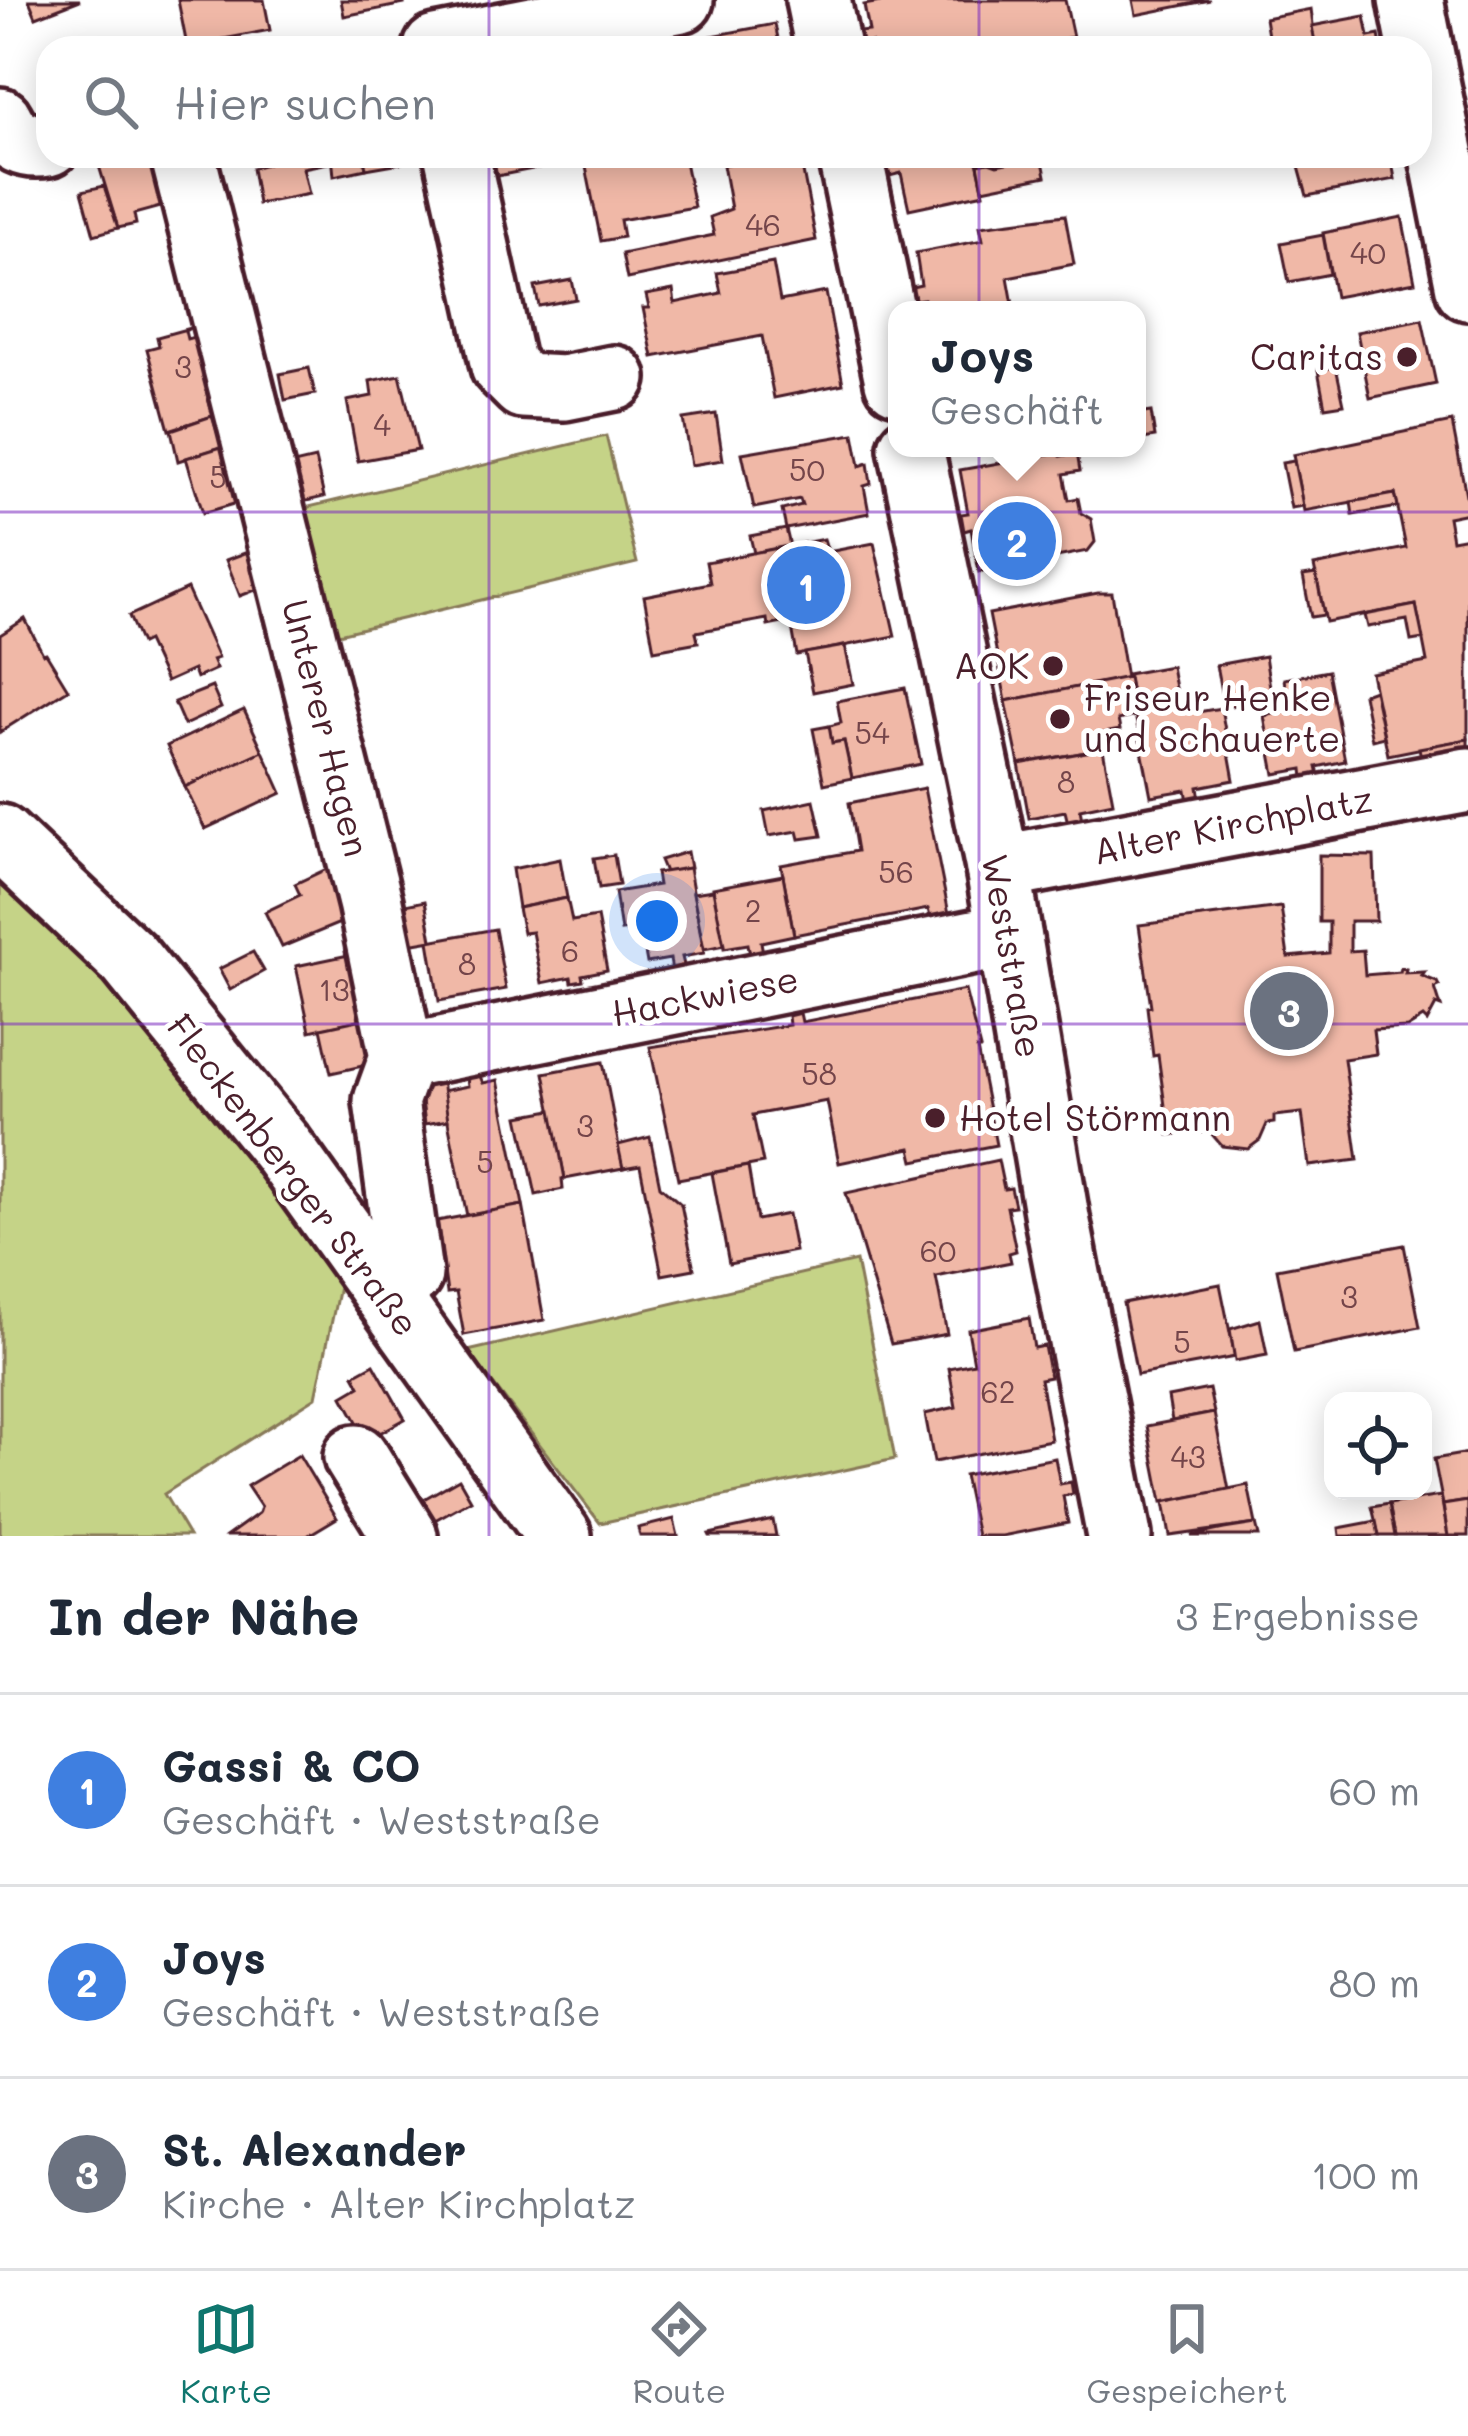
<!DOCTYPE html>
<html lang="de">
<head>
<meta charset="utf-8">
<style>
	:root { --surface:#fff; --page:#f2f2f3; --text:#1f2937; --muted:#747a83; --line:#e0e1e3; --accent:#0f766e }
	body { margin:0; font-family:Mali,sans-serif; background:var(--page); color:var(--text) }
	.controls { position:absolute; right:36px; bottom:36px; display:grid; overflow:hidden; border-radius:24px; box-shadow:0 6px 30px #0003 }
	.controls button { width:108px; height:108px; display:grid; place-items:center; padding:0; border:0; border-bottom:3px solid var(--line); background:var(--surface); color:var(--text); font:60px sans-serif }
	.you { position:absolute; left:657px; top:921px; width:42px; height:42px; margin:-30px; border:9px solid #fff; border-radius:50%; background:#1a73e8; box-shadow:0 0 0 18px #1a73e833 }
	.badge { display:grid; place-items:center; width:78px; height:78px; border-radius:50%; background:var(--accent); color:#fff; font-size:39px; font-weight:700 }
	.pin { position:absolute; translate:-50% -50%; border:6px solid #fff; box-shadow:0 3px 12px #0006 }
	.popup { position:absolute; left:888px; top:301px; width:258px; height:156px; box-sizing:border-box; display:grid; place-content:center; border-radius:24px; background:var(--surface); filter:drop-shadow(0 3px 9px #0005); font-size:39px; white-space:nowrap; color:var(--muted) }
	.popup b { font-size:45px; color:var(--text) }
	.popup::after { content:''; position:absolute; left:50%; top:100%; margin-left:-24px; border:24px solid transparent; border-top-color:var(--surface) }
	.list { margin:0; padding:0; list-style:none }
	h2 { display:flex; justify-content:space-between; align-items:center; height:156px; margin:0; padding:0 48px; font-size:51px }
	h2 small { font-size:39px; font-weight:400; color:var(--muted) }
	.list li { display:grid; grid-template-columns:78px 1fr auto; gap:36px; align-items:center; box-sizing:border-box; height:192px; padding:0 48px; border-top:3px solid var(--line) }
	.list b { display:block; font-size:45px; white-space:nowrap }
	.list p { margin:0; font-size:39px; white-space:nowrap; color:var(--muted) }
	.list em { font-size:39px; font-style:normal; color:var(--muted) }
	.icon { flex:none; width:66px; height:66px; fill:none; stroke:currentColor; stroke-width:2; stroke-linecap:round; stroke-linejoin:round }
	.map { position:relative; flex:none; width:1468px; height:1536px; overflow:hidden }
	.search { position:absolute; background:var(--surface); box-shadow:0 6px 30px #0003; left:36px; right:36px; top:36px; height:132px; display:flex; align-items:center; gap:30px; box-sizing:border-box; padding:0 42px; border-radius:36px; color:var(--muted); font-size:45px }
	.sheet { height:732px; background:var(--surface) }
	nav { display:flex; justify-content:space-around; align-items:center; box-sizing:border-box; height:168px; border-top:3px solid var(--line); background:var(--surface); font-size:33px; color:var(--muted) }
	nav a { display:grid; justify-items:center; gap:6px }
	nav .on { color:var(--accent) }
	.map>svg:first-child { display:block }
</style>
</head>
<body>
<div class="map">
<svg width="1468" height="1536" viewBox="0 0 1468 1536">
	<rect width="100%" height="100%" fill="#fff"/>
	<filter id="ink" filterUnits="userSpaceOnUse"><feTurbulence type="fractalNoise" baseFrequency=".00833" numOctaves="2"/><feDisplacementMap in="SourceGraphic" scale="24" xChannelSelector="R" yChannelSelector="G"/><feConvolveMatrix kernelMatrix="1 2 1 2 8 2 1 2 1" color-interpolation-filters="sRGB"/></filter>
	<g filter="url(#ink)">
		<!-- green -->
		<g fill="#c5d387" stroke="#887959" stroke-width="3">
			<path d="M606,436L637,563L326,637L292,511Z"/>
			<path d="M0,883L96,969L341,1277L316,1397L164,1494L189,1536H0Z"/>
			<path d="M856,1261L895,1459L600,1523L468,1351Z"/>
		</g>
		<!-- building -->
		<g fill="#f0b8a7" stroke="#4a1f2b" stroke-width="3">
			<path d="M29,0H80L36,17Z"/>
			<path d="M178,0H264L270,30L187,46Z"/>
			<path d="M341,0H403L404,4L344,16Z"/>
			<path d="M891,0H1065L1073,37L1015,48H872L871,42L861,44L858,32L869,31L864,5Z"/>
			<path d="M1133,0H1210L1136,15Z"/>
			<path d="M1311,9L1316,48H1270L1265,18Z"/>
			<path d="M1365,16L1369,37L1379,35L1381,46L1316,48L1312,26Z"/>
			<path d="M775,24L780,48H654V47Z"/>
			<path d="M96,156H157L171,204L134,214L136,224L118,228Z"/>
			<path d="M270,156H332L333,162L303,168L309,194L258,204L252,168L271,163Z"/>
			<path d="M332,156H364L366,169L334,176Z"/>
			<path d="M364,156H435V157L366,169Z"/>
			<path d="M493,156H547L548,166L497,176Z"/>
			<path d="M684,156L694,207L620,220L623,237L601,241L584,157Z"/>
			<path d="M759,156H800L816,240L627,279L622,254L714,235L710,217L731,209L723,165Z"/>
			<path d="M898,156H976L984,193L909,209L901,173L890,176L887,163L899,160Z"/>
			<path d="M1042,156L1046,176L983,189L978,164L989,162L997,165Z"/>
			<path d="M1296,156H1391L1395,179L1307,196Z"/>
			<path d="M104,186L118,228L94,235L82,191Z"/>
			<path d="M1065,215L1074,264L1008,277L1014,310H926L924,299L914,300L912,287L921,285L916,253L983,240L980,226Z"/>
			<path d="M1402,217L1415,282L1335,297L1323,233Z"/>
			<path d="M1323,235L1330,274L1289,282L1281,243Z"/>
			<path d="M773,263L780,301L826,292L843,384L774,398L762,336L653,357L643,308H649L646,295L673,290L675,303L721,293L717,273Z"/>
			<path d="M572,280L576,299L539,306L535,287Z"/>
			<path d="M1422,319L1436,384L1370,398L1357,332Z"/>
			<path d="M190,328L185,331L187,339L205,334L218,388L206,391L213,416L169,430L147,349L159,346L157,337Z"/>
			<path d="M1336,367L1344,404L1325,407L1318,370Z"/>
			<path d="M309,368L315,394L285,400L280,374Z"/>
			<path d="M400,375L418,450L358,461L347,401L372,396L370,381Z"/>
			<path d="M1151,412L1155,437L1137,440V414Z"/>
			<path d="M716,414L723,460L691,465L683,419Z"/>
			<path d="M212,416L222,447L178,461L171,430Z"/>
			<path d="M1452,422L1468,506V513L1448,517L1452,540L1468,537V739L1388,755L1371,673L1427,662L1416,605L1326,622L1314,566L1406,548L1395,494L1304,511L1293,455Z"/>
			<path d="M854,434L860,466L868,463L871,484L864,486L869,513L786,529L782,510L802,505L800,499L754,508L742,453Z"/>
			<path d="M234,443L251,499L203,513L186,458Z"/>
			<path d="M1060,452L1061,456L1077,453L1080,471L1064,474L1069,500L1078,498L1081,513L1091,519L1095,542L1088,551L979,572L971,529L964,531L961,514L968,513L960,470Z"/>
			<path d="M315,459L324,497L294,504L285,466Z"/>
			<path d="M1294,461L1303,506L1291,508L1282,463Z"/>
			<path d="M1395,494L1398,507L1353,515L1351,502Z"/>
			<path d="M786,529L790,546L754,553L750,536Z"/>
			<path d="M824,539L828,552L874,543L895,636L797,655L792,627L803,624L802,619L768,626L767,619L696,632L698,642L654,650L644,596L710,583L706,562Z"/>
			<path d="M264,546L274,583L240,596L226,560Z"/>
			<path d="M1316,574L1324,615L1311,617L1303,576Z"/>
			<path d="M187,589L218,658L212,660L216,669L196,678L193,670L166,682L147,641L141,644L129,616Z"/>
			<path d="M1098,593H1112L1126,678L1006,701L989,614Z"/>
			<path d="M1416,605L1423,639L1411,641L1407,620L1368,627L1365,615Z"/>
			<path d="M25,619L43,654L46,653L68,689L0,732V635Z"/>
			<path d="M845,646L853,684L813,692L805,653Z"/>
			<path d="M1265,656L1272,699L1224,707L1216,665Z"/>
			<path d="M1171,666L1177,699L1185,697L1186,704L1196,703L1198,712L1221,708L1234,780L1198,787L1200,799L1188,801L1186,790L1151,796L1127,674Z"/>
			<path d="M1328,671L1345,761L1317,767L1319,775L1304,778L1303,769L1275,774L1264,716L1284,712L1282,704L1288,703L1284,679Z"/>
			<path d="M1128,677L1135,716L1118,720L1120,730L1099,734L1103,749L1019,764L1006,701Z"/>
			<path d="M212,687L221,708L184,725L174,702Z"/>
			<path d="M905,688L921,764L852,778L844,741L832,743L829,726L841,723L837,701Z"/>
			<path d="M1374,690L1384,737L1372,740L1363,694Z"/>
			<path d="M244,710L263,751L185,787L167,746Z"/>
			<path d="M829,726L832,743L844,741L852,778L824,784L813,729Z"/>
			<path d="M1468,739V748L1422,761L1419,748Z"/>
			<path d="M1103,749L1113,802L1080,809L1082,820L1068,823L1065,811L1029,818L1019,764Z"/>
			<path d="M263,751L282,793L205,829L185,787Z"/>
			<path d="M924,788L949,914L930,917L928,909L794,935L781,865L857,851L849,803Z"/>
			<path d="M814,800L822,836L800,839L798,831L769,836L764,811Z"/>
			<path d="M687,852L690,868L665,872L660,860Z"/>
			<path d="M614,855L619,885L599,888L594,858Z"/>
			<path d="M1319,855L1374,856L1376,921H1350V951L1363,950L1365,975L1400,972L1401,968L1406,969L1405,973L1425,972L1422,976L1437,982L1439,986L1435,988L1441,1007L1436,1005L1427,1022L1423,1018L1407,1028L1373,1030L1376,1054L1344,1059L1358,1160L1309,1166L1302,1113L1274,1116V1123L1267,1124L1260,1140L1248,1149L1222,1146L1210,1132L1169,1135L1158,1055L1153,1056L1147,1007L1151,1006L1139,925L1281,907L1288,957L1329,953V922H1319Z"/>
			<path d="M560,859L567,898L518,908L512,869Z"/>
			<path d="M333,866L357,916L282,947L265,912L300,895L295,884Z"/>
			<path d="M689,868L704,953L682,957L685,969L672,971L670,959L647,963L639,919L629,921L631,930L621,931L615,892L658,885L656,873Z"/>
			<path d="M783,875L794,935L761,942L763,953L750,955L748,944L724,948L713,888Z"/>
			<path d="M713,890L724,945L704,949L693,893Z"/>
			<path d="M567,898L572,921L597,917L607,970L582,975L583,980L572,982L571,977L542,983L532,932L523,933L518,908Z"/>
			<path d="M425,901L432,940L397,946L391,908Z"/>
			<path d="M495,929L506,989L439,1001L429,941Z"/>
			<path d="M253,952L264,971L230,990L219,969Z"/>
			<path d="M358,953L372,1017L310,1031L296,966Z"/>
			<path d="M965,990L980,1049H977L996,1145L914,1161L911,1148L839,1163L827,1101L753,1115L763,1163L678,1179L650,1047L789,1025L788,1016L800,1013L802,1022Z"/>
			<path d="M372,1017L376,1063L331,1073L321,1028Z"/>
			<path d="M603,1062L623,1168L565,1179L544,1073Z"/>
			<path d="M479,1074L483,1083L498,1080L523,1205L467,1216L442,1091L468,1086L467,1077Z"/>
			<path d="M442,1081L448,1120L425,1124L420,1085Z"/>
			<path d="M552,1110L565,1179H562L563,1189L536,1195L519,1116Z"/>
			<path d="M650,1137L660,1186L681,1204L694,1269L662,1275L640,1165L623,1168L618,1145Z"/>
			<path d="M998,1160L1004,1189L1011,1188L1015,1206L1007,1207L1016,1251L1009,1253L1011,1262L936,1277L947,1334L891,1344L846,1193Z"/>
			<path d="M748,1166L757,1220L788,1214L795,1251L729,1264L712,1173Z"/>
			<path d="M523,1205L544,1320L464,1335L456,1292L447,1293L437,1221Z"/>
			<path d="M1404,1245L1420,1327L1294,1352L1277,1269Z"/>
			<path d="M1220,1284L1235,1357L1137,1375L1123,1303Z"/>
			<path d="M1029,1318L1034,1348L1044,1346L1050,1377L1040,1379L1051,1440L934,1462L925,1414L956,1407L949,1368L974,1363L968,1330Z"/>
			<path d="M1260,1320L1267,1355L1235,1361L1230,1329Z"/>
			<path d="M374,1364L405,1419L367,1440L343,1396L360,1386L354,1375Z"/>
			<path d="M1209,1389L1214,1413L1172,1421L1168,1397Z"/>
			<path d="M1214,1413L1229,1490L1162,1502L1147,1426Z"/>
			<path d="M1468,1453V1501L1443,1505L1434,1459Z"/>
			<path d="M299,1455L337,1518L307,1536H227L259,1513L261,1507L247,1486Z"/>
			<path d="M1055,1458L1060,1484L1071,1482L1073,1494L1063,1496L1068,1523L1002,1536H977L964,1475Z"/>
			<path d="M459,1479L471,1500L433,1521L422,1500Z"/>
			<path d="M1248,1485L1256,1524L1170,1536L1164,1502Z"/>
			<path d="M1441,1496L1448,1536H1395L1389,1504Z"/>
			<path d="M1468,1501V1536H1448L1443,1505Z"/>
			<path d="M1389,1504L1395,1536H1379L1372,1507Z"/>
			<path d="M674,1519L678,1536H640L638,1528Z"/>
			<path d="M773,1520L776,1536H710L709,1534Z"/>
			<path d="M1376,1521L1379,1536H1340L1339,1528Z"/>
			<path d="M1256,1524L1259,1536H1191L1224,1529Z"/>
		</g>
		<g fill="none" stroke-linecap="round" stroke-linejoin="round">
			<defs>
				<g id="minor">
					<path d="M818,0L828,48"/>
					<path d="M1411,0L1468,288"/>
					<path d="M436,48L681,0"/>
					<path d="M0,120C10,141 25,148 48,144"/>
					<path d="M183,156L370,902L402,1057L386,1101L410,1274L385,1293"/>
					<path d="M457,156L503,366L523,386L564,388L614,378"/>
					<path d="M850,156L897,381"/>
					<path d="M911,448L998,868L1057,1218L1119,1536"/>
					<path d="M0,837L129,959L281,1147L559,1536"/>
					<path d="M998,868L1468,780"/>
					<path d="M402,1057L1009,935"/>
					<path d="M356,1457L405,1536"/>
				</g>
			</defs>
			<!-- minor casing -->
			<use href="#minor" stroke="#4a1f2b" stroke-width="72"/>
			<!-- minor -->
			<use href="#minor" stroke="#fff" stroke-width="63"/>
		</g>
	</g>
	<!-- grid -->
	<path fill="none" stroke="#7b2cbf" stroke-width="3" stroke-opacity="0.55" d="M489,0V48M979,0V48M489,156V1536M979,156V1536M0,512H1468M0,1024H1468"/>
	<!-- markers -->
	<g fill="#4a1f2b" stroke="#fff" stroke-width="4.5">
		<circle cx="1407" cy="357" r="12"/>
		<circle cx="1053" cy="666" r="12"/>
		<circle cx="1060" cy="719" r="12"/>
		<circle cx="935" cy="1118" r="12"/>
	</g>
	<g text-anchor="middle" stroke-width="10" stroke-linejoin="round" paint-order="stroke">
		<!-- number labels -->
		<g font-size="30" fill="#74454a">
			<text x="763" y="236">46</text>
			<text x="1368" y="264">40</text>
			<text x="183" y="378">3</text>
			<text x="382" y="436">4</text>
			<text x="807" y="481">50</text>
			<text x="218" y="488">5</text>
			<text x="872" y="744">54</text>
			<text x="1066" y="793">8</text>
			<text x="896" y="883">56</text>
			<text x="753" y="922">2</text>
			<text x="570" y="962">6</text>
			<text x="467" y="975">8</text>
			<text x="334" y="1001">13</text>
			<text x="819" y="1085">58</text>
			<text x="585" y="1137">3</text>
			<text x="485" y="1173">5</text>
			<text x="938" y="1262">60</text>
			<text x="1349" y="1308">3</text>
			<text x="1182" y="1353">5</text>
			<text x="998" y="1403">62</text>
			<text x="1188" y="1468">43</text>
		</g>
		<!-- poi labels -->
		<g font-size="36" fill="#4a1f2b" stroke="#fff" text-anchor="end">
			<text x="1383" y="370">Caritas</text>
			<text x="1029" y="679">AOK</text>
			<text x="1084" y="711" text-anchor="start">Friseur Henke<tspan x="1084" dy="41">und Schauerte</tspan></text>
			<text x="959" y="1131" text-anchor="start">Hotel Störmann</text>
		</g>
		<!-- street labels -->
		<g font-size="36" fill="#4a1f2b" stroke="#fff">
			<text transform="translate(326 728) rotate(76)" y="13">Unterer Hagen</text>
			<text transform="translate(1233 825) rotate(-11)" y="13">Alter Kirchplatz</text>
			<text transform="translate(1012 956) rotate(80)" y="13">Weststraße</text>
			<text transform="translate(705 996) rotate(-11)" y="13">Hackwiese</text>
			<text transform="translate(293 1175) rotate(53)" y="13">Fleckenberger Straße</text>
		</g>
	</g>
</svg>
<div class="controls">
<button><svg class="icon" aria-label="locate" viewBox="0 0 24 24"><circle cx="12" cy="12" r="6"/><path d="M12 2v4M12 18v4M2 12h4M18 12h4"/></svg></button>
</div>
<div class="you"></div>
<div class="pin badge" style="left:806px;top:585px;background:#3f7fe0">1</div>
<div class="pin badge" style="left:1017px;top:541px;background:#3f7fe0">2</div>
<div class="popup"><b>Joys</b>Geschäft</div>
<div class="pin badge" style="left:1289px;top:1011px;background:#6b7280">3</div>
<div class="search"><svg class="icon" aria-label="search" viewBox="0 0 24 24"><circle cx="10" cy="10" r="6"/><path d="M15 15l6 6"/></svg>Hier suchen</div>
</div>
<section class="sheet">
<h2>In der Nähe<small>3 Ergebnisse</small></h2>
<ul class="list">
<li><span class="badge" style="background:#3f7fe0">1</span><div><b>Gassi &amp; CO</b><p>Geschäft · Weststraße</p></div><em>60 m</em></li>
<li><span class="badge" style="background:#3f7fe0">2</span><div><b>Joys</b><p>Geschäft · Weststraße</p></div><em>80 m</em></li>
<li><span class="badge" style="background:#6b7280">3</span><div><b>St. Alexander</b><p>Kirche · Alter Kirchplatz</p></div><em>100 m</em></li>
</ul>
</section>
<nav>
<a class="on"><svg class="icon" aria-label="map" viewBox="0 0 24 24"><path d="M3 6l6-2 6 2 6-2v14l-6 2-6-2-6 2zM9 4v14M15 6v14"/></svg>Karte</a>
<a><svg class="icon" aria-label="directions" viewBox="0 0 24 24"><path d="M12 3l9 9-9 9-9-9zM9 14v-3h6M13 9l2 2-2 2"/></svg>Route</a>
<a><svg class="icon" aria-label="saved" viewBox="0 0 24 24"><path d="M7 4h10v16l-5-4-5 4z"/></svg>Gespeichert</a>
</nav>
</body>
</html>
